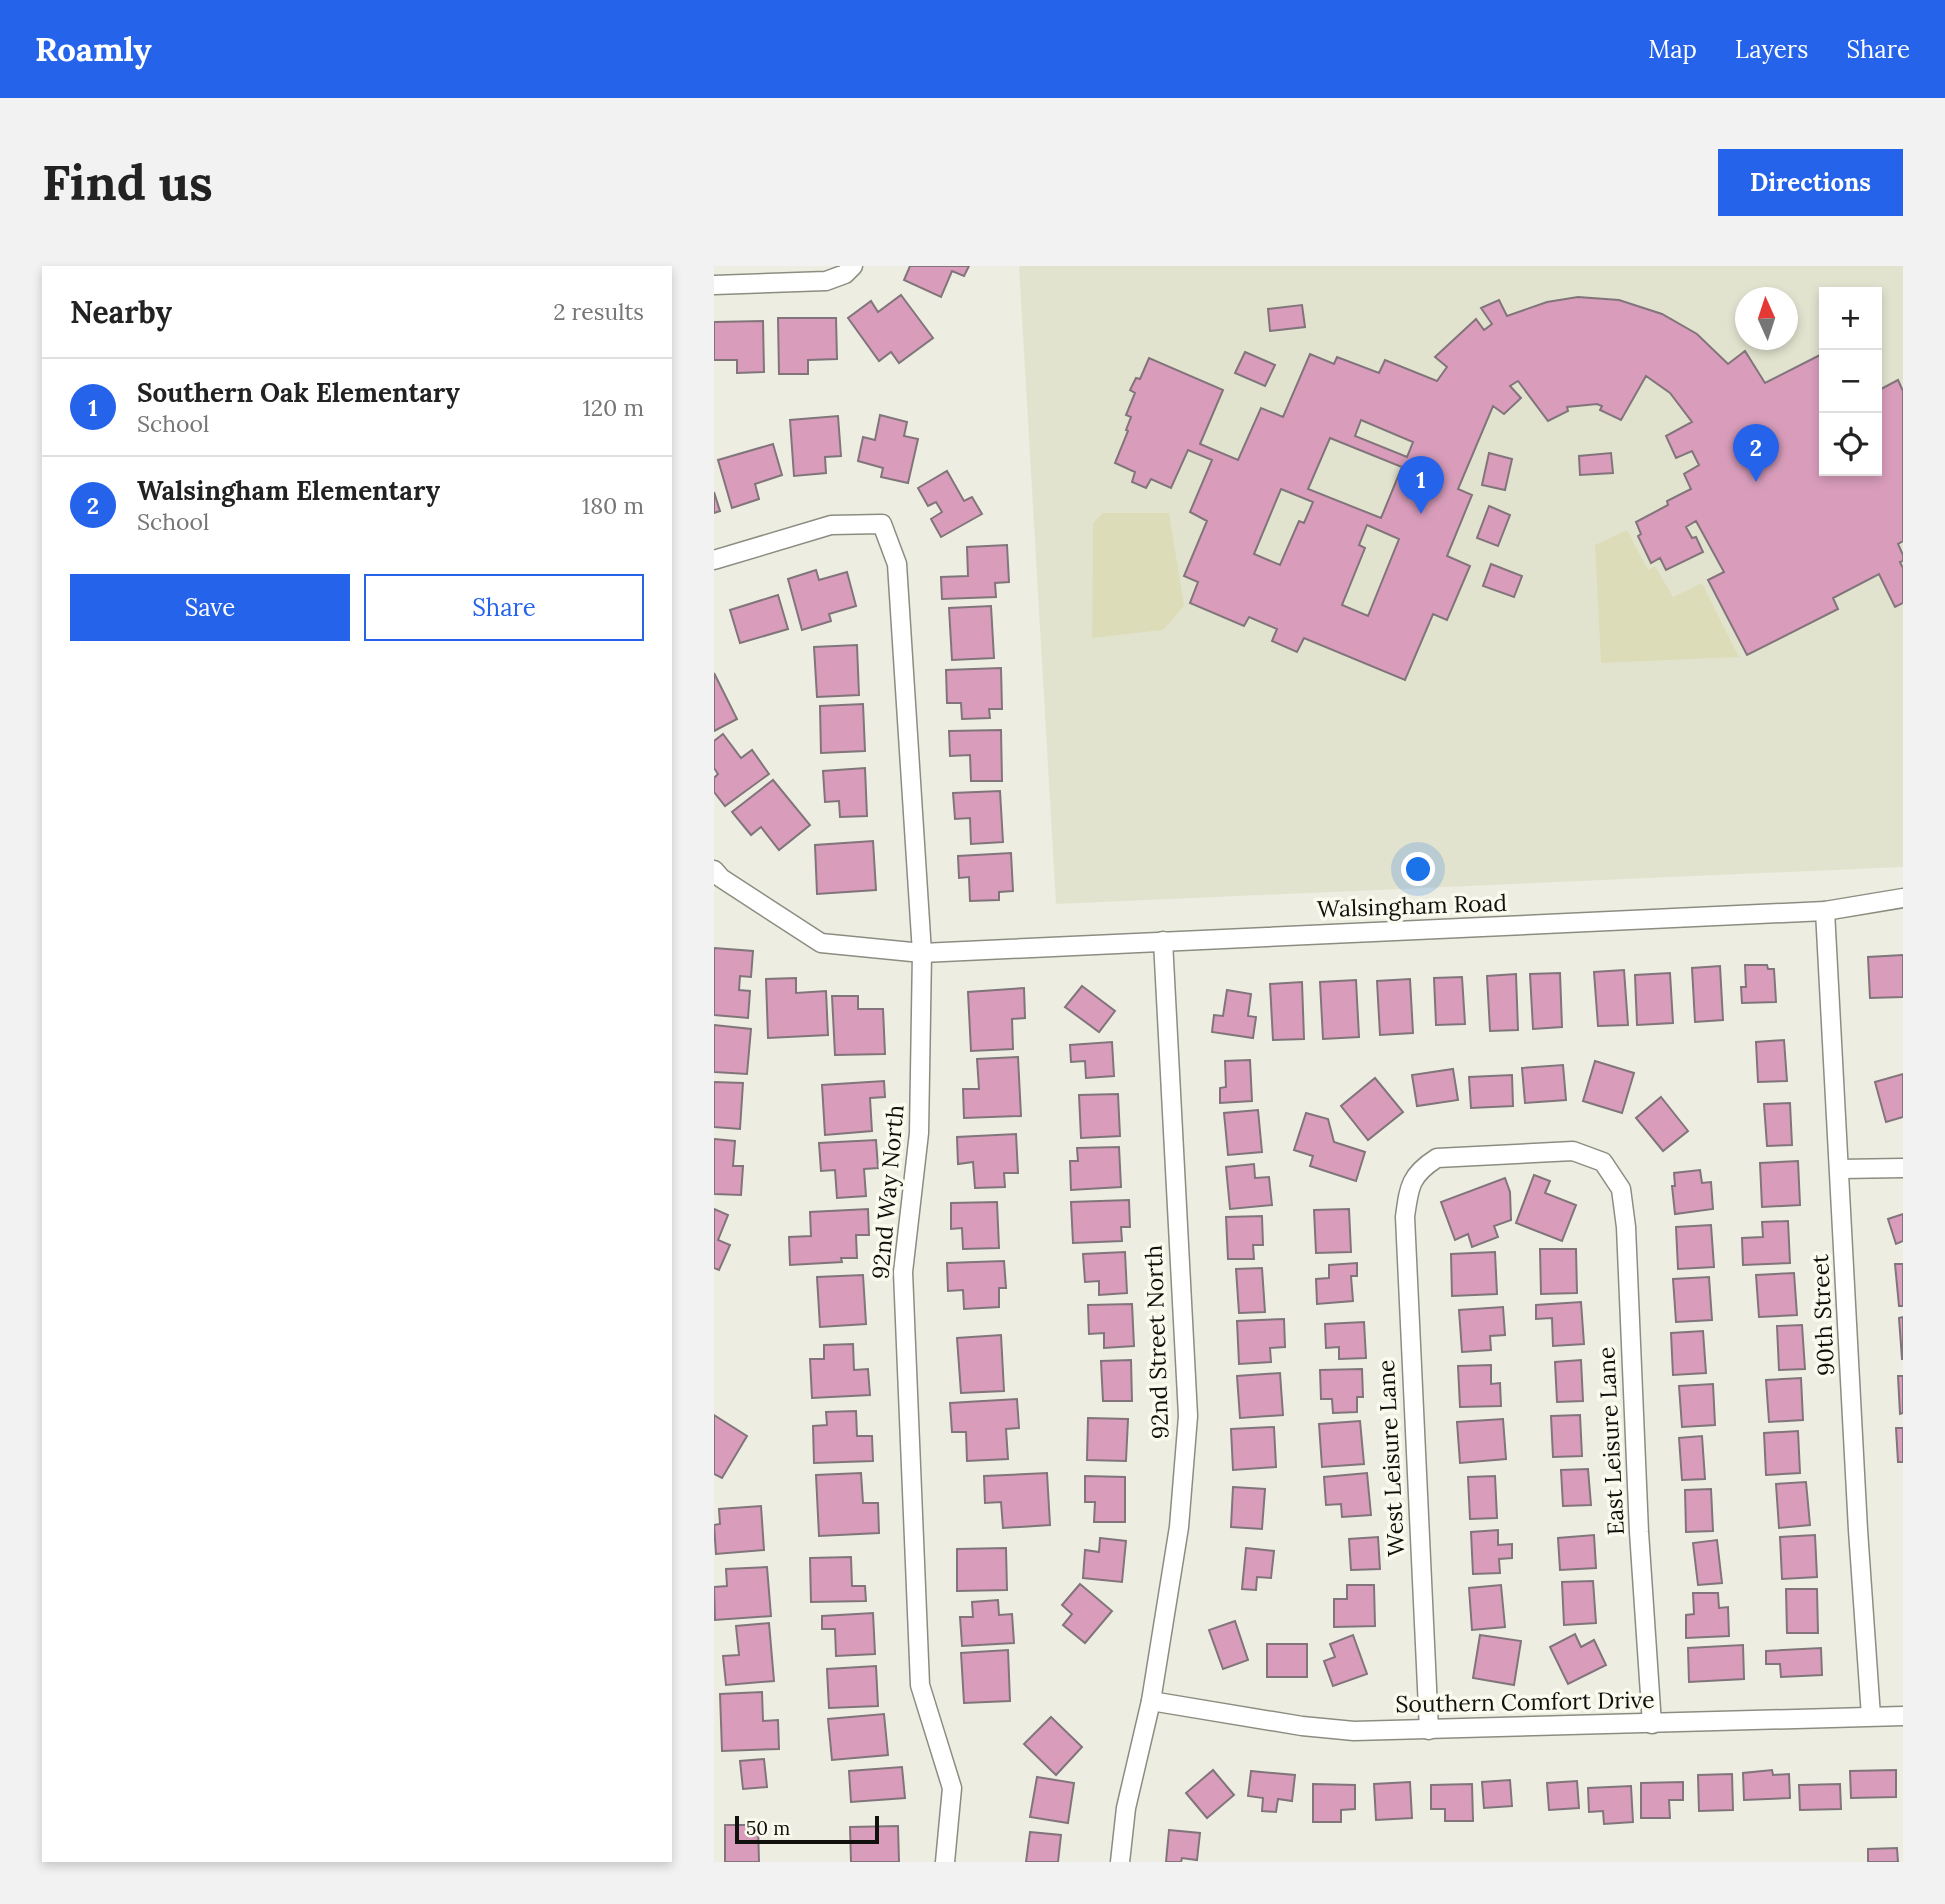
<!DOCTYPE html>
<html lang="en">
<head>
<meta charset="utf-8">
<style>
	:root { --surface:#fff; --page:#f2f2f2; --text:#222; --muted:#767676; --line:#e0e0e0; --accent:#2563eb }
	body { margin:0; font-family:Lora,serif; background:var(--page); color:var(--text) }
	.controls { position:absolute; right:21px; top:21px; display:grid; overflow:hidden; border-radius:0px; box-shadow:0 4px 10px #0003 }
	.controls button { width:63px; height:63px; display:grid; place-items:center; padding:0; border:0; border-bottom:2px solid var(--line); background:var(--surface); color:var(--text); font:35px sans-serif }
	.compass { position:absolute; left:1021px; top:21px; width:63px; height:63px; border-radius:50%; background:var(--surface); box-shadow:0 4px 10px #0003; rotate:357deg }
	.scale { position:absolute; left:21px; bottom:18px; width:144px; box-sizing:border-box; padding-left:7px; border:4px solid #10100c; border-top:0; font-size:19px; line-height:24px; white-space:nowrap; color:#10100c; -webkit-text-stroke:5px #fafbee; paint-order:stroke }
	.you { position:absolute; left:705px; top:604px; width:24px; height:24px; margin:-18px; border:5px solid #fff; border-radius:50%; background:#1a73e8; box-shadow:0 0 0 10px #1a73e833 }
	.badge { display:grid; place-items:center; width:46px; height:46px; border-radius:50%; background:var(--accent); color:#fff; font-size:23px; font-weight:700 }
	.pin { position:absolute; translate:-50% -58px; filter:drop-shadow(0 2px 4px #0008) }
	.pin::after { content:''; position:absolute; top:37px; width:24px; height:21px; background:inherit; clip-path:polygon(0 0,100% 0,50% 100%) }
	.list { margin:0; padding:0; list-style:none }
	h2 { display:flex; justify-content:space-between; align-items:center; height:91px; margin:0; padding:0 28px; font-size:30px }
	h2 small { font-size:23px; font-weight:400; color:var(--muted) }
	.list li { display:grid; grid-template-columns:46px 1fr auto; gap:21px; align-items:center; box-sizing:border-box; height:98px; padding:0 28px; border-top:2px solid var(--line) }
	.list b { display:block; font-size:26px; white-space:nowrap }
	.list p { margin:0; font-size:23px; white-space:nowrap; color:var(--muted) }
	.list em { font-size:23px; font-style:normal; color:var(--muted) }
	.actions { display:flex; gap:14px; padding:21px 28px }
	.actions a { flex:1; padding:16px 0; border:2px solid var(--accent); border-radius:0px; text-align:center; font-size:24px; color:var(--accent) }
	.actions .main { background:var(--accent); color:#fff }
	.icon { flex:none; width:38px; height:38px; fill:none; stroke:currentColor; stroke-width:2; stroke-linecap:round; stroke-linejoin:round }
	.map { position:relative; flex:none; width:1189px; height:1596px; overflow:hidden; border-radius:0px }
	header { display:flex; align-items:center; gap:42px; box-sizing:border-box; height:98px; padding:0 35px; background:var(--accent); color:#fff }
	header strong { font-size:33px }
	nav { display:flex; gap:38px; margin-inline-start:auto; font-size:24px }
	.intro { display:flex; align-items:center; justify-content:space-between; box-sizing:border-box; height:168px; padding:0 42px }
	h1 { margin:0; font-size:49px }
	.button { padding:18px 32px; border-radius:0px; background:var(--accent); color:#fff; font-size:24px; font-weight:700 }
	main { display:flex; gap:42px; padding:0 42px }
	aside { flex:1; background:var(--surface); border-radius:0px; box-shadow:0 4px 10px #0003 }
	.map>svg:first-child { display:block }
</style>
</head>
<body>
<header>
<strong>Roamly</strong>
<nav><a>Map</a><a>Layers</a><a>Share</a></nav>
</header>
<div class="intro"><h1>Find us</h1><a class="button">Directions</a></div>
<main>
<aside>
<h2>Nearby<small>2 results</small></h2>
<ul class="list">
<li><span class="badge">1</span><div><b>Southern Oak Elementary</b><p>School</p></div><em>120 m</em></li>
<li><span class="badge">2</span><div><b>Walsingham Elementary</b><p>School</p></div><em>180 m</em></li>
</ul>
<div class="actions"><a class="main">Save</a><a>Share</a></div>
</aside>
<div class="map">
<svg width="1189" height="1596" viewBox="0 0 1189 1596">
	<rect width="100%" height="100%" fill="#edeee1"/>
	<!-- built -->
	<path fill="#e2e3cf" fill-rule="evenodd" d="M305,0H1189V601L342,638ZM1110,26H1163V205H1110ZM1031,32H1073V74H1031Z"/>
	<!-- green -->
	<g fill="#dcddb8">
		<path d="M389,247H455L470,340L449,364L378,372L379,257Z"/>
		<path d="M913,264L934,304L941,300L959,331L988,317L1025,391L887,397L881,279Z"/>
	</g>
	<!-- building -->
	<g fill="#d99dbb" stroke="#81757b" stroke-width="2" fill-rule="evenodd">
		<path d="M196,0H255L250,10L238,5L227,31L190,14Z"/>
		<path d="M187,29L219,72L185,97L177,86L165,95L134,52L157,35L164,46Z"/>
		<path d="M864,31L905,34L948,48L983,68L1014,98L1031,85L1051,117L1110,87V205H1163V125L1184,114L1189,125V275L1184,278L1189,289V295L1186,296L1189,302V337L1181,341L1165,308L1119,332L1124,343L1033,389L994,314L1010,306L982,255L972,261L978,272L982,271L989,286L952,304L946,292L937,297L924,270L927,268L922,256L954,239L953,235L977,223L970,208L985,199L978,185L962,192L952,170L978,156L956,127L932,110L907,154L886,144L888,140L883,138L853,141L854,145L834,155L804,115L796,120L807,132L790,148L779,140L744,223L758,229L733,290L756,300L733,354L719,348L691,414L590,372L583,386L558,375L563,363L535,351L530,360L476,337L484,316L470,310L493,255L476,246L498,194L474,184L457,222L437,213L432,222L418,216L421,206L401,197L414,165L412,164L417,151L412,149L421,127L416,124L422,112L426,113L435,92L509,124L486,178L524,194L547,142L569,151L596,88L620,98L623,91L665,107L671,94L723,115L733,101L721,91L762,53L770,64L778,58L767,42L785,34L793,50L833,36ZM647,154L699,176L693,191L641,170ZM616,172L688,201L667,252L594,223ZM567,223L599,236L590,257L585,255L566,299L540,288ZM653,259L685,273L654,350L628,339L651,282L645,279Z"/>
		<path d="M588,39L591,61L556,65L554,43Z"/>
		<path d="M64,52H122L123,93L94,94V108H65Z"/>
		<path d="M49,55L50,106L23,107V94H0V56Z"/>
		<path d="M531,86L561,99L551,120L521,107Z"/>
		<path d="M166,149L193,156L190,170L204,173L194,217L167,211L169,202L144,195L149,171L161,174Z"/>
		<path d="M124,150L127,190L111,191L112,207L80,210L76,154Z"/>
		<path d="M59,178L68,209L41,218L45,233L18,242L4,194Z"/>
		<path d="M775,187L798,193L791,224L768,219Z"/>
		<path d="M897,187L899,207L866,209L865,190Z"/>
		<path d="M233,205L250,235L258,231L268,248L227,271L217,253L228,246L222,236L214,240L204,222Z"/>
		<path d="M0,226L6,245L0,247Z"/>
		<path d="M775,240L796,249L784,280L763,272Z"/>
		<path d="M293,279L295,316L281,317L282,331L228,333L227,311L254,310L253,281Z"/>
		<path d="M777,298L808,310L800,331L769,320Z"/>
		<path d="M102,304L105,314L133,306L142,340L115,348L117,355L88,364L74,313Z"/>
		<path d="M64,329L74,363L26,377L16,344Z"/>
		<path d="M277,340L280,392L238,394L235,342Z"/>
		<path d="M143,379L145,429L103,431L100,381Z"/>
		<path d="M287,402L288,443H275L276,452L248,453L247,437H233L232,404Z"/>
		<path d="M0,407L23,453L0,465Z"/>
		<path d="M149,438L151,485L107,487L106,440Z"/>
		<path d="M287,464L288,515H257L256,489L236,490L235,465Z"/>
		<path d="M9,468L27,492L38,484L55,508L11,540L0,526V512L4,508L0,502V475Z"/>
		<path d="M151,502L153,550L126,551L125,535L111,536L109,505Z"/>
		<path d="M59,514L96,559L65,584L47,561L37,569L18,546Z"/>
		<path d="M286,525L289,576L257,578L256,552L241,553L239,527Z"/>
		<path d="M159,575L162,624L103,628L101,579Z"/>
		<path d="M297,587L299,625L285,626V634L256,635L255,611L245,612L244,590Z"/>
		<path d="M0,682L39,685L37,711L26,710L25,724L36,725L34,752L0,749Z"/>
		<path d="M1189,689V731L1156,732L1154,691Z"/>
		<path d="M1031,699H1053L1054,703H1060L1062,736L1028,737L1027,721H1032Z"/>
		<path d="M1006,700L1009,754L981,756L978,702Z"/>
		<path d="M910,704L914,759L884,760L880,706Z"/>
		<path d="M846,707L848,761L819,763L816,708Z"/>
		<path d="M956,707L959,757L923,759L921,709Z"/>
		<path d="M802,708L804,764L776,765L773,710Z"/>
		<path d="M748,711L751,758L722,759L720,712Z"/>
		<path d="M82,712V727L112,725L114,769L54,772L52,713Z"/>
		<path d="M696,713L699,767L666,769L663,715Z"/>
		<path d="M642,714L645,771L609,773L606,716Z"/>
		<path d="M588,716L590,773L559,774L556,718Z"/>
		<path d="M368,720L401,745L385,766L351,741Z"/>
		<path d="M310,722L311,752L298,753L299,783L257,785L254,726Z"/>
		<path d="M513,724L537,728L534,750L542,751L539,772L498,766L500,749L509,750Z"/>
		<path d="M118,730H144V743H169L171,788L121,789Z"/>
		<path d="M0,759L37,763L33,808L0,806Z"/>
		<path d="M1070,774L1073,815L1044,816L1042,776Z"/>
		<path d="M398,776L400,810L372,812L371,795L357,796L356,779Z"/>
		<path d="M304,791L307,850L250,852L249,823H265L263,793Z"/>
		<path d="M536,794L538,835L506,837V822L512,821L511,795Z"/>
		<path d="M881,795L920,807L908,847L869,835Z"/>
		<path d="M849,799L852,834L811,837L808,802Z"/>
		<path d="M739,803L744,834L703,840L698,809Z"/>
		<path d="M1189,808V851L1172,856L1161,816Z"/>
		<path d="M798,809L799,840L757,842L755,811Z"/>
		<path d="M661,812L689,846L654,874L627,840Z"/>
		<path d="M170,815L171,831L156,832L158,865L111,869L108,819Z"/>
		<path d="M0,816L29,817L26,863L0,861Z"/>
		<path d="M404,828L406,870L367,872L365,829Z"/>
		<path d="M947,831L974,865L949,885L922,852Z"/>
		<path d="M1076,837L1078,879L1053,880L1050,838Z"/>
		<path d="M544,844L548,886L514,889L510,847Z"/>
		<path d="M592,847L614,853L620,876L651,886L642,915L596,900L599,890L580,884Z"/>
		<path d="M302,868L304,907H290L291,921L261,922L259,896L244,898L243,871Z"/>
		<path d="M0,873L21,875L19,900H29L27,929L0,928Z"/>
		<path d="M162,874L164,902L150,903L152,930L123,932L121,904L107,905L105,877Z"/>
		<path d="M405,881L407,921L357,924L356,895H364L363,882Z"/>
		<path d="M1084,895L1086,939L1048,941L1046,897Z"/>
		<path d="M540,898L541,912L555,911L558,939L516,943L512,901Z"/>
		<path d="M986,904L988,917L997,916L999,943L961,948L958,920H961L960,907Z"/>
		<path d="M820,909L836,915L831,927L862,939L848,975L802,957Z"/>
		<path d="M791,912L796,926L797,954L780,960L784,971L758,981L754,968L741,974L727,936Z"/>
		<path d="M415,934L416,961H407L408,975L359,977L357,936Z"/>
		<path d="M283,936L285,982L249,983L248,962L237,963V937Z"/>
		<path d="M0,943L14,949L4,974L16,979L5,1004L0,1002Z"/>
		<path d="M154,943L155,969H142L143,992H127L128,996L76,999L75,971L97,970L96,946Z"/>
		<path d="M635,943L637,986L602,987L600,944Z"/>
		<path d="M1189,948V975L1182,978L1174,953Z"/>
		<path d="M548,950L549,979H539L540,993H514L512,951Z"/>
		<path d="M1074,955L1076,997L1029,999L1028,972L1049,971L1048,956Z"/>
		<path d="M997,959L1000,1001L964,1003L962,961Z"/>
		<path d="M826,983H862L863,1027L827,1028Z"/>
		<path d="M411,986L413,1027L385,1029V1015L371,1016L369,988Z"/>
		<path d="M781,986L783,1028L738,1030L737,988Z"/>
		<path d="M290,995L292,1022H285V1041L250,1043L249,1024L234,1025L233,997Z"/>
		<path d="M643,997V1010H637L639,1035L603,1038L602,1013L615,1012V999Z"/>
		<path d="M1181,998H1189V1040H1185Z"/>
		<path d="M548,1002L551,1046L525,1047L522,1003Z"/>
		<path d="M1080,1007L1083,1049L1045,1051L1042,1009Z"/>
		<path d="M149,1009L152,1058L106,1061L103,1011Z"/>
		<path d="M995,1011L998,1054L962,1056L959,1013Z"/>
		<path d="M867,1036L870,1078L839,1080L838,1052L822,1053V1039Z"/>
		<path d="M418,1038L420,1080L390,1082V1067L375,1068L374,1039Z"/>
		<path d="M789,1041L791,1069L776,1070L777,1084L748,1086L745,1044Z"/>
		<path d="M1189,1051V1093H1188L1185,1052Z"/>
		<path d="M570,1053L571,1081L556,1082L557,1096L525,1098L523,1055Z"/>
		<path d="M650,1056L652,1092L625,1093V1081L612,1082L611,1058Z"/>
		<path d="M1088,1059L1091,1103L1065,1104L1063,1060Z"/>
		<path d="M989,1065L992,1107L959,1109L957,1067Z"/>
		<path d="M287,1069L290,1125L247,1127L243,1072Z"/>
		<path d="M139,1078L140,1104L154,1103L156,1129L98,1132L96,1093H110V1079Z"/>
		<path d="M417,1094L418,1135H389L387,1095Z"/>
		<path d="M867,1094L869,1135L843,1136L841,1096Z"/>
		<path d="M777,1099V1118L786,1117L787,1140L746,1141L744,1100Z"/>
		<path d="M648,1103L649,1131H643V1146L619,1147L618,1133H607L606,1104Z"/>
		<path d="M566,1107L569,1149L526,1152L523,1110Z"/>
		<path d="M1184,1110H1189V1147L1186,1148Z"/>
		<path d="M1087,1112L1089,1154L1055,1156L1052,1114Z"/>
		<path d="M999,1118L1001,1159L968,1161L965,1120Z"/>
		<path d="M303,1133L305,1162L292,1163L294,1193L253,1195L252,1166H238L236,1137Z"/>
		<path d="M142,1145L143,1170H158L159,1195L100,1197L99,1160L113,1159L112,1146Z"/>
		<path d="M0,1149L33,1170L8,1212L0,1208Z"/>
		<path d="M866,1149L868,1190L839,1191L837,1150Z"/>
		<path d="M374,1152L414,1153L412,1195L373,1194Z"/>
		<path d="M789,1153L792,1193L746,1197L743,1156Z"/>
		<path d="M646,1155L650,1198L608,1201L605,1158Z"/>
		<path d="M560,1161L562,1201L519,1204L517,1163Z"/>
		<path d="M1182,1162H1189V1196H1184Z"/>
		<path d="M1084,1165L1086,1207L1052,1209L1050,1167Z"/>
		<path d="M988,1170L991,1213L968,1214L965,1172Z"/>
		<path d="M874,1203L877,1239L849,1240L847,1204Z"/>
		<path d="M147,1207L149,1237H164L165,1267L105,1270L102,1209Z"/>
		<path d="M333,1207L336,1259L289,1262L287,1236L271,1237L270,1210Z"/>
		<path d="M653,1207L657,1249L628,1251L627,1238L612,1239L610,1211Z"/>
		<path d="M371,1210L411,1211V1256H380L381,1236H371Z"/>
		<path d="M781,1210L783,1252L756,1253L754,1211Z"/>
		<path d="M1092,1216L1096,1259L1065,1262L1062,1218Z"/>
		<path d="M519,1221L551,1223L548,1263L517,1261Z"/>
		<path d="M997,1223L999,1265L972,1266L971,1224Z"/>
		<path d="M47,1240L50,1284L2,1288L0,1259L6,1258L5,1243Z"/>
		<path d="M784,1264V1279L798,1278V1292L785,1293L786,1307L759,1308L757,1266Z"/>
		<path d="M880,1269L882,1302L846,1304L844,1272Z"/>
		<path d="M1101,1269L1103,1311L1068,1313L1066,1271Z"/>
		<path d="M664,1271L666,1303L637,1304L635,1273Z"/>
		<path d="M386,1272L412,1275L408,1316L369,1312L371,1284L385,1286Z"/>
		<path d="M1003,1274L1008,1317L984,1319L979,1277Z"/>
		<path d="M292,1282L293,1324L243,1325V1283Z"/>
		<path d="M532,1282L560,1285L557,1312L543,1311L542,1324L528,1323Z"/>
		<path d="M137,1291L138,1320H151L152,1335L97,1336L96,1292Z"/>
		<path d="M53,1301L57,1350L1,1354L0,1321L13,1320L12,1303Z"/>
		<path d="M879,1315L882,1357L850,1359L848,1316Z"/>
		<path d="M366,1318L398,1345L371,1377L349,1359L358,1348L348,1339Z"/>
		<path d="M633,1319H660L661,1360L620,1361V1333H633Z"/>
		<path d="M787,1319L791,1361L758,1364L755,1322Z"/>
		<path d="M1072,1323H1103L1104,1367H1073Z"/>
		<path d="M979,1327H1004L1005,1342L1014,1341L1015,1370L972,1372V1349L980,1348Z"/>
		<path d="M284,1334L285,1349L298,1348L300,1377L248,1380L246,1351H259L258,1336Z"/>
		<path d="M159,1347L161,1388L122,1390L121,1363H108V1350Z"/>
		<path d="M521,1355L534,1394L509,1403L495,1364Z"/>
		<path d="M55,1357L60,1415L12,1419L9,1390L25,1389L22,1360Z"/>
		<path d="M861,1368L867,1381L880,1374L892,1399L854,1418L836,1381Z"/>
		<path d="M639,1369L653,1408L619,1420L610,1395L621,1391L616,1378Z"/>
		<path d="M766,1369L807,1375L800,1419L759,1412Z"/>
		<rect x="553" y="1378" width="40" height="33"/>
		<path d="M1029,1379L1030,1413L975,1416L974,1382Z"/>
		<path d="M1107,1382L1108,1409L1067,1411L1066,1398H1052V1385Z"/>
		<path d="M294,1384L296,1435L250,1437L247,1387Z"/>
		<path d="M162,1400L164,1440L115,1442L113,1403Z"/>
		<path d="M48,1426L49,1455L64,1454L65,1483L8,1485L6,1428Z"/>
		<path d="M170,1448L174,1489L118,1494L114,1453Z"/>
		<path d="M337,1451L368,1481L342,1509L310,1478Z"/>
		<path d="M50,1493L53,1521L29,1523L26,1495Z"/>
		<path d="M188,1501L191,1532L137,1536L135,1505Z"/>
		<path d="M499,1504L520,1529L493,1552L472,1527Z"/>
		<path d="M1058,1504L1059,1509L1075,1508L1076,1532L1030,1534L1029,1507Z"/>
		<path d="M1182,1504V1531L1137,1532L1136,1505Z"/>
		<path d="M537,1505L581,1509L578,1535L564,1533L562,1546L548,1545L549,1532L534,1530Z"/>
		<path d="M1018,1508L1019,1544L985,1545L984,1509Z"/>
		<path d="M323,1511L360,1517L354,1557L316,1551Z"/>
		<path d="M796,1514L798,1540L770,1542L768,1516Z"/>
		<path d="M863,1515L865,1542L835,1544L833,1517Z"/>
		<path d="M696,1516L698,1552L662,1554L660,1518Z"/>
		<path d="M969,1516V1534H955L956,1552H927V1517Z"/>
		<path d="M599,1518L641,1519V1543L627,1544V1556H599Z"/>
		<path d="M758,1518L759,1555H731V1543H717V1519Z"/>
		<path d="M1126,1518L1127,1543L1086,1544L1085,1519Z"/>
		<path d="M917,1520L919,1556L890,1558L889,1545L875,1546L874,1522Z"/>
		<path d="M11,1559H44L45,1596H11Z"/>
		<path d="M184,1560L185,1596H137L136,1561Z"/>
		<path d="M455,1564L486,1567L483,1594L468,1592L467,1596H452Z"/>
		<path d="M316,1566L347,1569L344,1596H312Z"/>
		<path d="M1183,1582L1184,1596H1154V1583Z"/>
	</g>
	<g fill="none" stroke-linecap="round" stroke-linejoin="round">
		<defs>
			<g id="minor">
				<path d="M0,19L112,15L131,8L139,0"/>
				<path d="M0,294L117,259L168,258L183,298L208,687L205,867L189,1006L206,1419L238,1522L231,1596"/>
				<path d="M0,604L7,612L107,677L208,687L1111,645L1189,632"/>
				<path d="M1111,645L1144,1264L1157,1450"/>
				<path d="M1126,903L1189,902"/>
				<path d="M437,1435L588,1460L640,1465L1189,1450"/>
				<path d="M715,1464L691,951C695,921 696,909 723,892L859,885L889,896L907,923L912,961L925,1266L938,1458"/>
				<path d="M406,1596L412,1542L437,1435L465,1261L474,1150L449,675"/>
			</g>
		</defs>
		<!-- minor casing -->
		<use href="#minor" stroke="#8c8d81" stroke-width="21"/>
		<!-- minor -->
		<use href="#minor" stroke="#fff" stroke-width="18"/>
	</g>
	<g text-anchor="middle" stroke-width="7" stroke-linejoin="round" paint-order="stroke">
		<!-- street labels -->
		<g font-size="23" fill="#10100c" stroke="#fafbee">
			<text transform="translate(698 640) rotate(-2)" y="8">Walsingham Road</text>
			<text transform="translate(174 926) rotate(-85)" y="8">92nd Way North</text>
			<text transform="translate(1109 1049) rotate(-93)" y="8">90th Street</text>
			<text transform="translate(443 1076) rotate(-92)" y="8">92nd Street North</text>
			<text transform="translate(897 1175) rotate(-93)" y="8">East Leisure Lane</text>
			<text transform="translate(677 1192) rotate(-93)" y="8">West Leisure Lane</text>
			<text transform="translate(811 1436) rotate(-1)" y="8">Southern Comfort Drive</text>
		</g>
	</g>
</svg>
<div class="controls">
<button>+</button>
<button>−</button>
<button><svg class="icon" aria-label="locate" viewBox="0 0 24 24"><circle cx="12" cy="12" r="6"/><path d="M12 2v4M12 18v4M2 12h4M18 12h4"/></svg></button>
</div>
<svg class="compass" viewBox="-18 -18 36 36"><path d="M0-13l5 13h-10z" fill="#e53935"/><path d="M0 13l5-13h-10z" fill="#767676"/></svg>
<div class="scale">50 m</div>
<div class="you"></div>
<div class="pin badge" style="left:707px;top:248px">1</div>
<div class="pin badge" style="left:1042px;top:216px">2</div>
</div>
</main>
</body>
</html>
